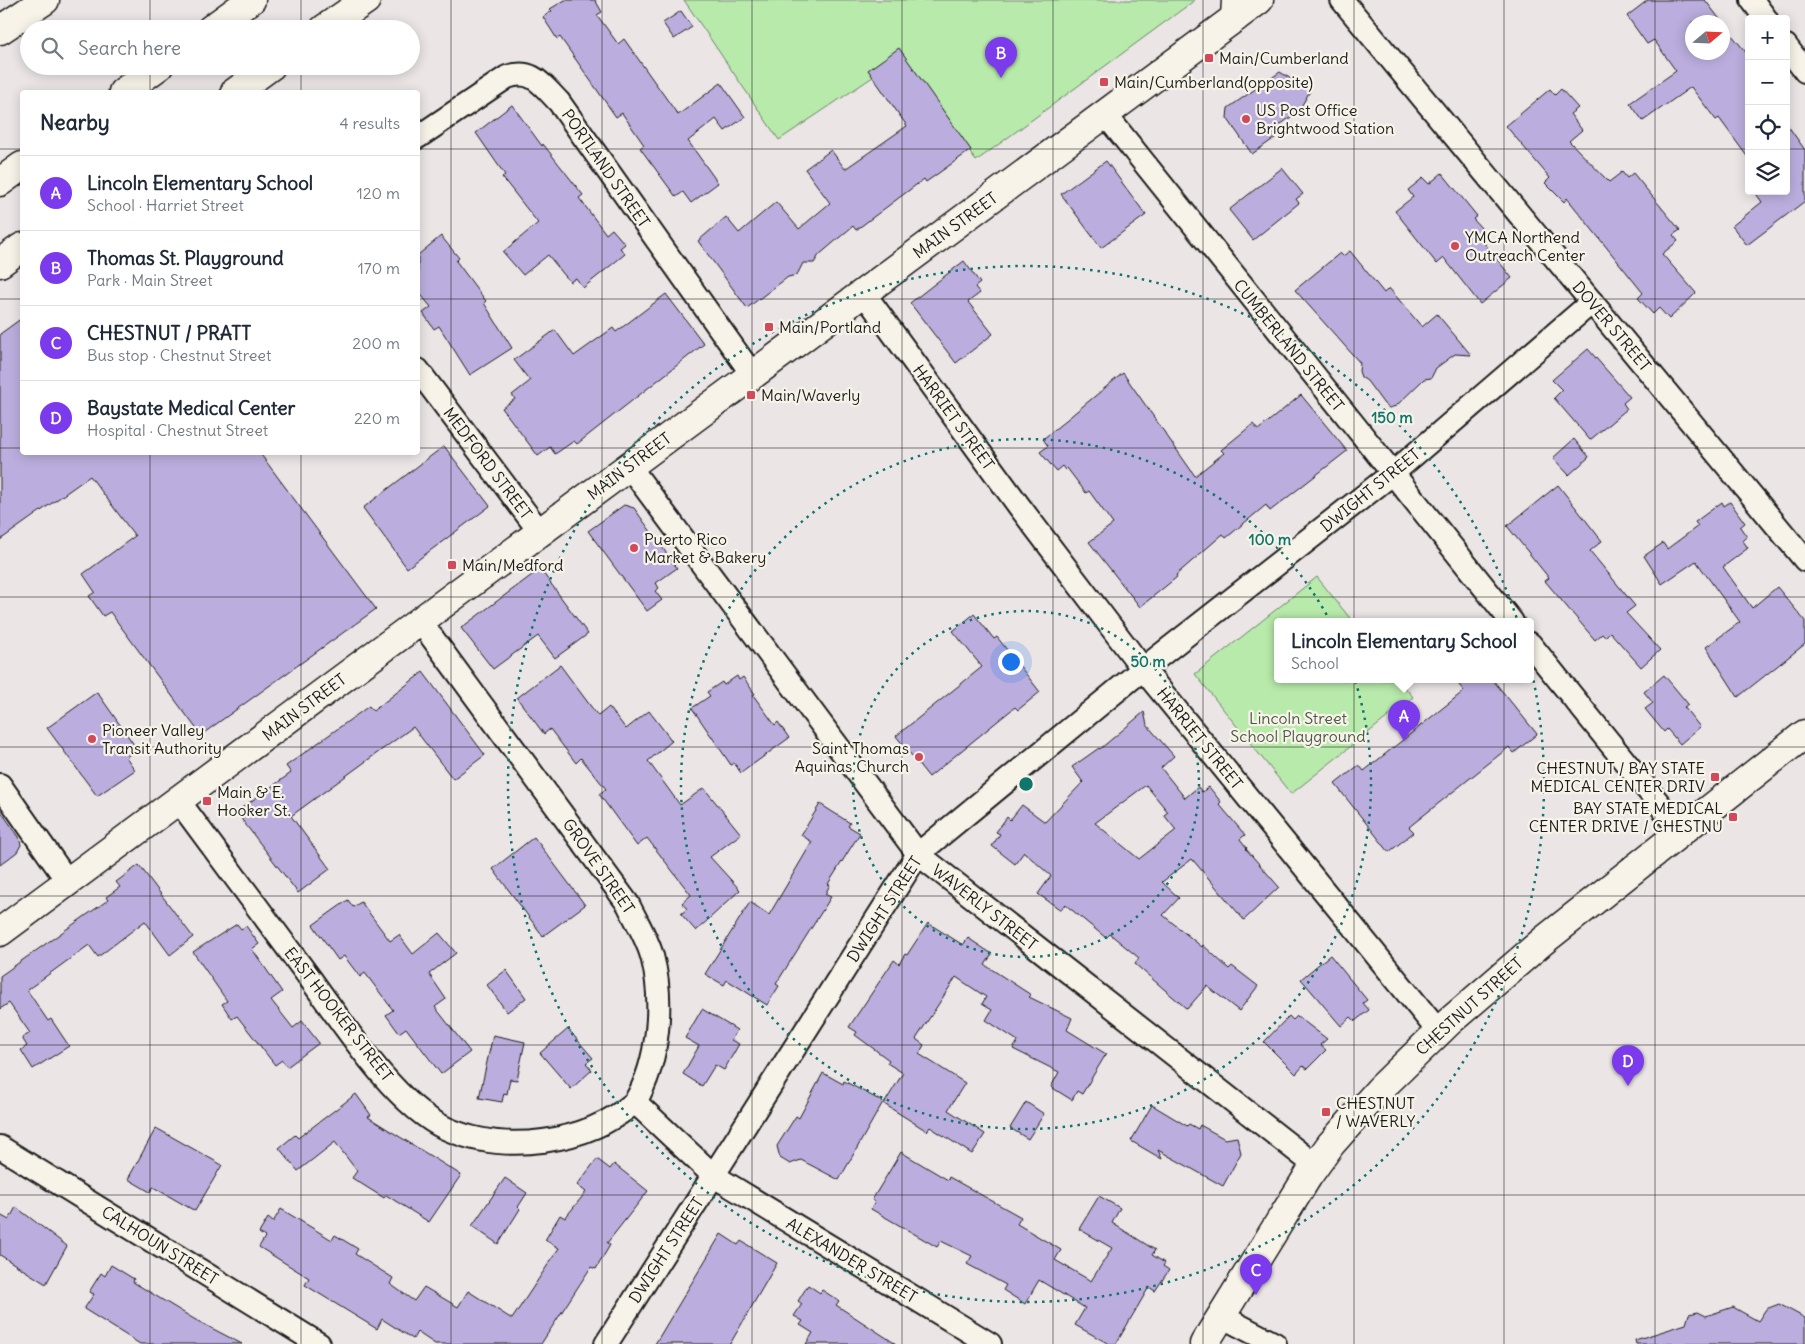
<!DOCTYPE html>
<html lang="en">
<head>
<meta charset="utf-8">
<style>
	:root { --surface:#fff; --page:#f6f6f7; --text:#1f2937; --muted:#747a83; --line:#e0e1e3; --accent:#7c3aed }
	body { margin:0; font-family:Delius,sans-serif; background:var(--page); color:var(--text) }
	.controls { position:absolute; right:15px; top:15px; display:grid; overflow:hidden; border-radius:5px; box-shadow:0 2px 12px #0003 }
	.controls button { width:45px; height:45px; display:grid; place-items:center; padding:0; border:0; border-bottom:1px solid var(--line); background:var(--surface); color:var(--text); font:25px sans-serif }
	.compass { position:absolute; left:1685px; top:15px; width:45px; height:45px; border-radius:50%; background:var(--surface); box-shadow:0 2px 12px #0003; rotate:71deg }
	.you { position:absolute; left:1010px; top:661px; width:18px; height:18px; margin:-12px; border:4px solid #fff; border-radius:50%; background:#1a73e8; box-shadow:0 0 0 8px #1a73e833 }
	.badge { display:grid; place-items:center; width:32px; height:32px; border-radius:50%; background:var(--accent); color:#fff; font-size:16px; font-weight:700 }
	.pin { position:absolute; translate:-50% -41px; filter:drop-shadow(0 1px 2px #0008) }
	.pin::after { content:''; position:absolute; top:26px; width:18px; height:15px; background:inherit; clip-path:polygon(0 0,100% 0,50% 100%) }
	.popup { position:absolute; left:1274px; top:618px; width:260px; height:65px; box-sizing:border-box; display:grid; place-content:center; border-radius:5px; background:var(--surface); filter:drop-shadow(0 1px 4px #0005); font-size:16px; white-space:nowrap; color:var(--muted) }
	.popup b { font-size:19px; color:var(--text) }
	.popup::after { content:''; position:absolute; left:50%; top:100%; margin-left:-10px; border:10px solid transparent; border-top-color:var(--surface) }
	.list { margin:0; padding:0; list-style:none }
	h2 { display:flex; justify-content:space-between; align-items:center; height:65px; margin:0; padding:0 20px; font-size:21px }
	h2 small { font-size:16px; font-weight:400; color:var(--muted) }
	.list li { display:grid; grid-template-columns:32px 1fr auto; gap:15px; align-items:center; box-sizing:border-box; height:75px; padding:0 20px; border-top:1px solid var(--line) }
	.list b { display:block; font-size:19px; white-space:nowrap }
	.list p { margin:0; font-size:16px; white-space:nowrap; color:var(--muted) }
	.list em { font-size:16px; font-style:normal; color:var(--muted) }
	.icon { flex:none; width:28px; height:28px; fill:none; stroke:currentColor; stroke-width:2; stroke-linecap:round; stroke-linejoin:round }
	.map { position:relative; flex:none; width:1805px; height:1344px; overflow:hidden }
	.search { position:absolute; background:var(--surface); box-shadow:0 2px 12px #0003; left:20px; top:20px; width:400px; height:55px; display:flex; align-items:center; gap:12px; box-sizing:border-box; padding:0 18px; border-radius:28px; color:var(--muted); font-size:19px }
	.panel { position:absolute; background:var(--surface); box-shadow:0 2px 12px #0003; left:20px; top:90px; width:400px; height:365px; border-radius:5px }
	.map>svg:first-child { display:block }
</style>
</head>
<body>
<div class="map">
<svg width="1805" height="1344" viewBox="0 0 1805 1344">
	<rect width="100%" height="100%" fill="#ebe5e6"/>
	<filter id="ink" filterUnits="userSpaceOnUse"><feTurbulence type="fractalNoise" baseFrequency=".02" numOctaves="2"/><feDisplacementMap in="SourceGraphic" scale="10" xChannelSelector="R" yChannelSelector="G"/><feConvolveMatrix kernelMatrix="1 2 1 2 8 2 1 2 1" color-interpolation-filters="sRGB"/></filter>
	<g filter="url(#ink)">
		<!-- green -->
		<g fill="#b8eaab" stroke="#6a8364">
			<path d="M684,0H1195L976,161L901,58L779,140Z"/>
			<path d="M1317,577L1353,622H1278V680H1399L1413,697L1291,794L1195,674Z"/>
		</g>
		<!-- building -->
		<g fill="#bbaede" stroke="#1c1c1c" fill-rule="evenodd">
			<path d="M565,0H595L602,12L597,15L618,44L624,39L678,115L721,83L745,117L725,131L716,119L688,141L718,183L691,203L683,192L676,197L640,148L644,145L622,113L616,117L560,37L557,39L543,17L552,11L550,9Z"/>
			<path d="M1648,0H1705L1722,22H1692V52H1722V23L1749,56V159L1719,118L1716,120L1691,87L1643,121L1630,103L1676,71L1654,40L1647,44L1627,16Z"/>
			<path d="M681,11L692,27L674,39L663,23Z"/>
			<path d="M899,48L971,150L926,182L924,179L856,230L853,226L819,255L814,263H803L797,275L788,277L747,308L698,241L726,217L739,233L776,202L799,229L830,203L805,169L831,150L845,169L907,126L868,70Z"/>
			<path d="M1280,72L1310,91L1298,112L1277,127L1282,133L1252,154L1227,118L1228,108Z"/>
			<path d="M1550,89L1555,95L1561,89L1578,108L1570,114L1582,130L1569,141L1609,182L1622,172L1627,178L1633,173L1680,230L1673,235L1678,241L1662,254L1696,293L1669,319L1659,308L1653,314L1638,298L1643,293L1567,198L1564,202L1545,183L1550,178L1506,126Z"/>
			<path d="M512,105L542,146L543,144L583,195L579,198L606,234L612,229L625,244L620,248L625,254L583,288L576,278L570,282L548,255L523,275L503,252L538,223L502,177L505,175L476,133Z"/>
			<path d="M1786,123L1805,150V201L1747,245L1732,226L1762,202L1754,191H1786Z"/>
			<path d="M1106,161L1146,215L1101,248L1061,194Z"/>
			<path d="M1282,168L1303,194L1296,199L1299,203L1253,240L1229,210Z"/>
			<path d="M1442,173L1477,216L1473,219L1482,229L1477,234L1512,278L1480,304L1444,258L1437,264L1395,211L1413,197L1408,190L1423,178L1429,184Z"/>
			<path d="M441,236L459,258L456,261L486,301L484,303L512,348L470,375L439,326L434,329L423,313L431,307L418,291V255Z"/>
			<path d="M1350,251L1384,293L1389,288L1422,327L1437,314L1471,355L1455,354L1436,368L1431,378L1424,379L1396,406L1389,408L1384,404L1367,381L1361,377L1359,371L1360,363L1295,290L1340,253L1343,256Z"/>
			<path d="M964,261L980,283L975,287L980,293L968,302L993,334L956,363L910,303Z"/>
			<path d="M666,294L704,344L577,444L574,441L555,454L550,447L538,456L502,408L515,399L512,395L530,381L514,360L555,330L574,356L613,328L616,332Z"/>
			<path d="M22,318V452H259L376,609L201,735L110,612L103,616L89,596L95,592L83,574L135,536L90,476L0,540V334Z"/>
			<path d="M1588,349L1630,397L1623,403L1627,409L1590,440L1554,398L1562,390L1552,380Z"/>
			<path d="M1123,373L1195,476L1224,453L1221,450L1253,424L1258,430L1301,395L1347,451L1270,511L1266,505L1226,538L1223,534L1176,575L1177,577L1140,607L1089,542L1113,524L1089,491L1086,493L1067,468L1065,470L1062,466L1056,471L1040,452L1048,446L1043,439Z"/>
			<path d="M1574,439L1589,457L1569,475L1553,458Z"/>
			<path d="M444,446L490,506L407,568L363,508Z"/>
			<path d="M1558,485L1602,541L1590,551L1635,606L1626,613L1660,650L1641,667L1610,632L1605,637L1602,634L1595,640L1545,581L1549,578L1507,526Z"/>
			<path d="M1722,502L1724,506L1730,502L1745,523L1740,527L1747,537L1743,541L1748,548L1723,567L1752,608L1777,587L1805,621V644L1738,697L1706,647L1740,622L1696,561L1662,584L1644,556L1663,543L1667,549L1698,526L1695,522Z"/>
			<path d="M624,505L634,508L677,568L656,583L659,588L655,591L662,600L647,611L588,531Z"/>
			<path d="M540,569L588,634L555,658L538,636L493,669L461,628Z"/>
			<path d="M974,614L994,639L997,637L1040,692L1018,710L1015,707L929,777L896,736L982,667L953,631Z"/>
			<path d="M560,665L598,716L609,707L626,729L649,711L672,741L648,761L680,805L704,788L741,834L710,857L740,890L696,931L681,914L687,909L682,903L691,895L647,838L637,846L599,794L606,789L581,758L576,763L550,729L544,734L517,698Z"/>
			<path d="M423,672L485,755L453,779L413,727L291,816L330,869L298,893L236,812L291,773L286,766L369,706L373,711Z"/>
			<path d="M1664,675L1688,704L1684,707L1700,727L1680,744L1667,729L1664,732L1645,709L1653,703L1644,692Z"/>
			<path d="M737,676L739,680L743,677L755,694L753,695L775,725L778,722L789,738L741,773L734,763L731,765L692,708L710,696L707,692L722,682L724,685Z"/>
			<path d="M1455,680H1493L1537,734L1514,753L1509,747L1409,827L1414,832L1389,852L1335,784L1359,765L1364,771L1464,691Z"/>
			<path d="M97,692L137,749L126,757L135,770L97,796L47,728Z"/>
			<path d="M1144,712L1147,725L1174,756L1161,768L1185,798L1198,787L1202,792L1209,787L1221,802L1219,804L1245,835L1240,839L1247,848L1246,849L1279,887L1244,920L1192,859L1162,882L1179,898L1163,915L1202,947L1203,945L1229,969L1232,966L1258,986L1239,1011L1207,986L1187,1009L1135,964L1139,958L1110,934L1106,938L1067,906L1064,905L1061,910L1038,894L1051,876L1024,852L1015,864L992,846L1000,834L996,832L1007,817L1010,820L1022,805L1045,822L1083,782L1072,767L1099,748L1100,749ZM1146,785L1168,812L1164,815L1176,830L1139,859L1095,823Z"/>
			<path d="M820,804L850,823L848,826L860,833L828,884L830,885L825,894L831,897L776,984L779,986L767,1005L727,980L724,985L705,974L750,902L769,915L812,842L801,835Z"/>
			<path d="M0,810L19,837L21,845L17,852L0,865Z"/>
			<path d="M534,837L585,905L543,936L493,869Z"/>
			<path d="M139,865L193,937L170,955L145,921L98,957L89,945L27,990L48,1021L51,1019L69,1046L33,1069L21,1050L27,1046L22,1038L30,1033L9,1003L0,1009V976L108,900L106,897L120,887L116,882Z"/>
			<path d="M348,900L353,907L361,902L390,941L399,935L413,954L439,933L456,953L429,974L446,999L435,1007L470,1052L441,1074L406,1028L399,1033L386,1015L393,1010L365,973L360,977L344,956L338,960L313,925Z"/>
			<path d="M928,923L963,945L968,938L992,954L985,965L1031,995L1029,997L1072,1018L1067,1030L1106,1054L1082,1094L1077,1091L1072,1100L1051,1087L1059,1072L1013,1049L1018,1041L986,1020L992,1010L982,1004L986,997L956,977L916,1039L924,1045L919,1054L965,1083L948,1110L985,1134L972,1154L930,1127L927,1131L884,1104L903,1073L887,1063L889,1060L855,1035L857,1032L849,1027L894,960L899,964L905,954L907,955Z"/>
			<path d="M237,924L241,929L246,926L259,944L252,949L282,992L271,1000L293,1028L302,1021L319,1043L287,1067L282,1060L275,1065L237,1016L232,1019L222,1004L227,1001L193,952Z"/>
			<path d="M1330,955L1367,1000L1363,1003L1369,1010L1355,1021L1351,1017L1341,1026L1301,979Z"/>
			<path d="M506,970L526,998L507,1012L487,985Z"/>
			<path d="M702,1009L737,1030L731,1040L739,1044L724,1070L715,1065L702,1086L683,1074L699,1046L685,1038Z"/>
			<path d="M1289,1016L1293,1020L1297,1016L1327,1039L1320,1045L1326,1050L1307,1069L1303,1066L1296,1074L1264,1042Z"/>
			<path d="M568,1029L593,1058L586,1063L592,1070L571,1089L540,1053Z"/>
			<path d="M493,1035L525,1042L517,1080L510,1079L507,1094L504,1093L502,1102L479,1098Z"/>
			<path d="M823,1073L843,1084L844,1081L883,1102L839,1180L801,1160L790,1164L780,1158L777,1146L796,1116L799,1118Z"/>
			<path d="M356,1094L371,1115L368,1117L461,1175L429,1222L386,1195L384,1198L352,1178L357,1171L335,1142L298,1171L279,1148L295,1135L298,1138Z"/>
			<path d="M1026,1102L1044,1114L1028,1139L1010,1128Z"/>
			<path d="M1152,1105L1187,1126L1189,1124L1198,1129L1200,1125L1225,1139L1237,1137L1241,1153L1223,1186L1158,1150L1162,1159L1131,1141Z"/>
			<path d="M156,1128L222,1165L195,1211L153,1187L150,1192L128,1179Z"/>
			<path d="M901,1152L948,1180L949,1177L1021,1217L1017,1224L1061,1250L1055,1260L1091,1281L1112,1248L1079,1229L1099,1196L1120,1208L1112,1223L1155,1250L1152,1255L1165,1263L1163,1266L1169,1270L1155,1291L1149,1287L1116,1344H1109L1075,1325L1085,1308L1039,1280L1025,1304L1003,1290L1006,1285L967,1264L972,1256L941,1241L937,1247L871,1209L875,1202L872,1200Z"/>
			<path d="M597,1159L610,1169L614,1164L648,1191L607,1243L610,1245L596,1269L591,1267L541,1344H435L417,1332L413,1339L382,1319L377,1329L305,1285L309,1278L259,1247L265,1237L259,1233L268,1218L273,1222L281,1209L332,1240L335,1235L358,1249L355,1254L393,1278L390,1284L414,1301L424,1287L458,1307L468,1291L512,1319L559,1248L545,1240L560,1215L565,1218L586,1192L577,1185Z"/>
			<path d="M505,1178L527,1193L518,1207L520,1209L498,1244L472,1226Z"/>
			<path d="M16,1207L67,1246L46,1284L0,1255V1215L9,1220Z"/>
			<path d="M721,1234L738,1245L741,1241L777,1263L730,1344H655Z"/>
			<path d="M111,1265L134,1279L133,1282L194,1319L242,1344H140L84,1309L94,1294L89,1292L101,1273L105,1276Z"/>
			<path d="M808,1285L820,1293L822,1290L839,1301L836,1305L896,1344H806L813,1333L800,1325L803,1321L794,1316L802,1304L798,1301Z"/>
			<path d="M1779,1304L1805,1318V1344H1636L1635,1340L1686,1324L1689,1314L1698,1312L1706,1316L1733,1307L1758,1321L1766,1309Z"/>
		</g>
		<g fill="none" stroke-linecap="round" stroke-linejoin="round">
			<defs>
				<g id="minor">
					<path d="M1342,0L1805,560"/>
					<path d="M1752,0L1766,19"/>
					<path d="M1786,46L1805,71"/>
					<path d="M1105,114L1512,622"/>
					<path d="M418,137L507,77C533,68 542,85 559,102L752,374"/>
					<path d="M863,292L1019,506L1143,669L1439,1032"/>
					<path d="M418,370L540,532"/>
					<path d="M629,466L918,854L1316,1166"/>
					<path d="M420,621L628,904C636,921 647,938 652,956C664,1001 659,1062 635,1102L714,1176L990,1344"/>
					<path d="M1530,644L1681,831"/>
					<path d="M0,785L68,882"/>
					<path d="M178,800C221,859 265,918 309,977C342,1022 394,1104 445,1128C504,1155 586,1144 635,1102"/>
					<path d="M0,1147L319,1344"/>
					<path d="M1221,1316L1275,1344"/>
					<path d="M606,1344L918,854L1143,669L1392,474L1592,302"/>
				</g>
				<g id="major">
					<path d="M0,30L45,0"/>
					<path d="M0,932L1259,0"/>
					<path d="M1204,1344L1308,1176L1331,1144L1380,1089L1450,1021L1543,941L1805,734"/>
				</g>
				<g id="highway">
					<path d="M1235,18L1236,0"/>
					<path d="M211,29L251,0"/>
					<path d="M324,29L366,0"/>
					<path d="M123,92L159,66"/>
					<path d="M235,92L271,66"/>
					<path d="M0,182L22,166"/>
					<path d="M0,263L22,247"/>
				</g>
			</defs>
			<!-- minor casing -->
			<use href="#minor" stroke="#1c1c1c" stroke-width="26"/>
			<!-- major casing -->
			<use href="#major" stroke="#1c1c1c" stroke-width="31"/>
			<!-- highway casing -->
			<use href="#highway" stroke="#1c1c1c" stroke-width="31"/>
			<!-- minor -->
			<use href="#minor" stroke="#f7f3e8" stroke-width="22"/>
			<!-- major -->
			<use href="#major" stroke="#f7f3e8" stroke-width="28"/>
			<!-- highway -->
			<use href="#highway" stroke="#f7f3e8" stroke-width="28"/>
		</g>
	</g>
	<!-- grid -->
	<path fill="none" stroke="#1c1c1c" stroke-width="1" stroke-opacity="0.55" d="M150,0V29M301,0V29M451,0V1344M602,0V1344M752,0V1344M902,0V1344M1053,0V1344M1203,0V1344M1354,0V1344M1504,0V1344M1655,0V1344M150,66V92M301,66V92M0,149H22M418,149H1749M1786,149H1805M0,299H22M418,299H1805M0,448H22M418,448H1805M150,452V1344M301,452V1344M0,597H1805M0,747H1805M0,896H1805M0,1045H1805M0,1195H1805"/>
	<!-- distance rings -->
	<g fill="none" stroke="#0f766e" stroke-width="2.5" stroke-dasharray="2.5 5">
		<circle cx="1026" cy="784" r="173"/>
		<circle cx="1026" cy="784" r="345"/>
		<circle cx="1026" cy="784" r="518"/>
	</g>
	<!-- markers -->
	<g fill="#d1495b" stroke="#f7f3e8" stroke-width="2">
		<rect x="1204" y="53" width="10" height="10" rx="2.5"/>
		<rect x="1099" y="77" width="10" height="10" rx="2.5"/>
		<circle cx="1246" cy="119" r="5"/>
		<circle cx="1455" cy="246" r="5"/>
		<rect x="764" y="322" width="10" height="10" rx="2.5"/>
		<rect x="746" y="390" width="10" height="10" rx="2.5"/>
		<circle cx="634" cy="548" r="5"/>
		<rect x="447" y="560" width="10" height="10" rx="2.5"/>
		<circle cx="92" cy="739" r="5"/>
		<circle cx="919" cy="757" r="5"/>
		<rect x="1710" y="772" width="10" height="10" rx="2.5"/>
		<rect x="202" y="796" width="10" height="10" rx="2.5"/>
		<rect x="1728" y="812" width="10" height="10" rx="2.5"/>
		<rect x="1321" y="1107" width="10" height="10" rx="2.5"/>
	</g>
	<g text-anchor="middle" stroke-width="4.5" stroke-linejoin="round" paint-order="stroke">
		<!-- poi labels -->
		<g font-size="16" fill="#1c1c1c" stroke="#f7f3e8" text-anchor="start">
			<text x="1219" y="64">Main/Cumberland</text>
			<text x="1114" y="88">Main/Cumberland(opposite)</text>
			<text x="1256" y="116">US Post Office<tspan x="1256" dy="18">Brightwood Station</tspan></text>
			<text x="1465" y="243">YMCA Northend<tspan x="1465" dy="18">Outreach Center</tspan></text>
			<text x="779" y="333">Main/Portland</text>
			<text x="761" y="401">Main/Waverly</text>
			<text x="644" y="545">Puerto Rico<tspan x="644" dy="18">Market &amp; Bakery</tspan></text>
			<text x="462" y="571">Main/Medford</text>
			<text x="102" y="736">Pioneer Valley<tspan x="102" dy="18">Transit Authority</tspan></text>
			<text x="909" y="754" text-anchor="end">Saint Thomas<tspan x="909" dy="18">Aquinas Church</tspan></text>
			<text x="1705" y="774" text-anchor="end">CHESTNUT / BAY STATE<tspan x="1705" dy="18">MEDICAL CENTER DRIV</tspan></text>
			<text x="217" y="798">Main &amp; E.<tspan x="217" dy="18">Hooker St.</tspan></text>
			<text x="1723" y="814" text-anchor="end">BAY STATE MEDICAL<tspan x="1723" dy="18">CENTER DRIVE / CHESTNU</tspan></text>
			<text x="1336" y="1109">CHESTNUT<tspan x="1336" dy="18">/ WAVERLY</tspan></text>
		</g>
		<!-- street labels -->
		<g font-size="16" fill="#1c1c1c" stroke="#f7f3e8">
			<text transform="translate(606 168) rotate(55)" y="6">PORTLAND STREET</text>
			<text transform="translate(955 225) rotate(-36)" y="6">MAIN STREET</text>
			<text transform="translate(1612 326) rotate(50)" y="6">DOVER STREET</text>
			<text transform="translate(1289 345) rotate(51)" y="6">CUMBERLAND STREET</text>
			<text transform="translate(954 417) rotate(54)" y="6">HARRIET STREET</text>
			<text transform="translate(488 463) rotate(53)" y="6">MEDFORD STREET</text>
			<text transform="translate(629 466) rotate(-37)" y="6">MAIN STREET</text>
			<text transform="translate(1370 490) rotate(-39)" y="6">DWIGHT STREET</text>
			<text transform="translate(304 707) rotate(-37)" y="6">MAIN STREET</text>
			<text transform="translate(1200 738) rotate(51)" y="6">HARRIET STREET</text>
			<text transform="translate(599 866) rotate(55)" y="6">GROVE STREET</text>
			<text transform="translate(985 907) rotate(38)" y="6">WAVERLY STREET</text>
			<text transform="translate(884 909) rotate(-57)" y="6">DWIGHT STREET</text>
			<text transform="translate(1469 1006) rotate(-42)" y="6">CHESTNUT STREET</text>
			<text transform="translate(339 1014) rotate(52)" y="6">EAST HOOKER STREET</text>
			<text transform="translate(160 1245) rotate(32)" y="6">CALHOUN STREET</text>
			<text transform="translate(666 1250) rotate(-57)" y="6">DWIGHT STREET</text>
			<text transform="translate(852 1260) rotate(31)" y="6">ALEXANDER STREET</text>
		</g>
		<!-- park labels -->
		<g font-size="16" fill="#4b5a47" stroke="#f7f3e8">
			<text x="1298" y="724">Lincoln Street<tspan x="1298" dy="18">School Playground</tspan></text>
		</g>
	</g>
	<circle cx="1026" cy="784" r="8" fill="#0f766e" stroke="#f7f3e8" stroke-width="2.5"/>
	<g font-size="15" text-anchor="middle" font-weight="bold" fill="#0f766e" stroke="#f7f3e8" stroke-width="4.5" stroke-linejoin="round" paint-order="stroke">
		<text x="1392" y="423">150 m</text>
		<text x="1270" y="545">100 m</text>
		<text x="1148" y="667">50 m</text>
	</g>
</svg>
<div class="controls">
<button>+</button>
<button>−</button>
<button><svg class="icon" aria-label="locate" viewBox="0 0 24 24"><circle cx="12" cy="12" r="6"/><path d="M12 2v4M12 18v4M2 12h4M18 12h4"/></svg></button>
<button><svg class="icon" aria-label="layers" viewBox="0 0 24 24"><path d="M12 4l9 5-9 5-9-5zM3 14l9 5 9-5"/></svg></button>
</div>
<svg class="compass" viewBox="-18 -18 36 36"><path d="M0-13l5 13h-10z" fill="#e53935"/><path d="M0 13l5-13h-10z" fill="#747a83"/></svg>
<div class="you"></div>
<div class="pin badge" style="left:1404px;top:741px">A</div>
<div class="popup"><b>Lincoln Elementary School</b>School</div>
<div class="pin badge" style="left:1001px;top:78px">B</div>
<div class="pin badge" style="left:1256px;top:1295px">C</div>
<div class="pin badge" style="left:1628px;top:1086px">D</div>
<div class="search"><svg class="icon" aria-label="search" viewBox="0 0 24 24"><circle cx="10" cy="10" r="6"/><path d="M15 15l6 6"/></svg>Search here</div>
<section class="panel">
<h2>Nearby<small>4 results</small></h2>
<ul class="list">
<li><span class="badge">A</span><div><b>Lincoln Elementary School</b><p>School · Harriet Street</p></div><em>120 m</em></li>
<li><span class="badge">B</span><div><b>Thomas St. Playground</b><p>Park · Main Street</p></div><em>170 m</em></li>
<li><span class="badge">C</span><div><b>CHESTNUT / PRATT</b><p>Bus stop · Chestnut Street</p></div><em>200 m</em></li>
<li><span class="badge">D</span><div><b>Baystate Medical Center</b><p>Hospital · Chestnut Street</p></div><em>220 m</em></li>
</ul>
</section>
</div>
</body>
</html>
